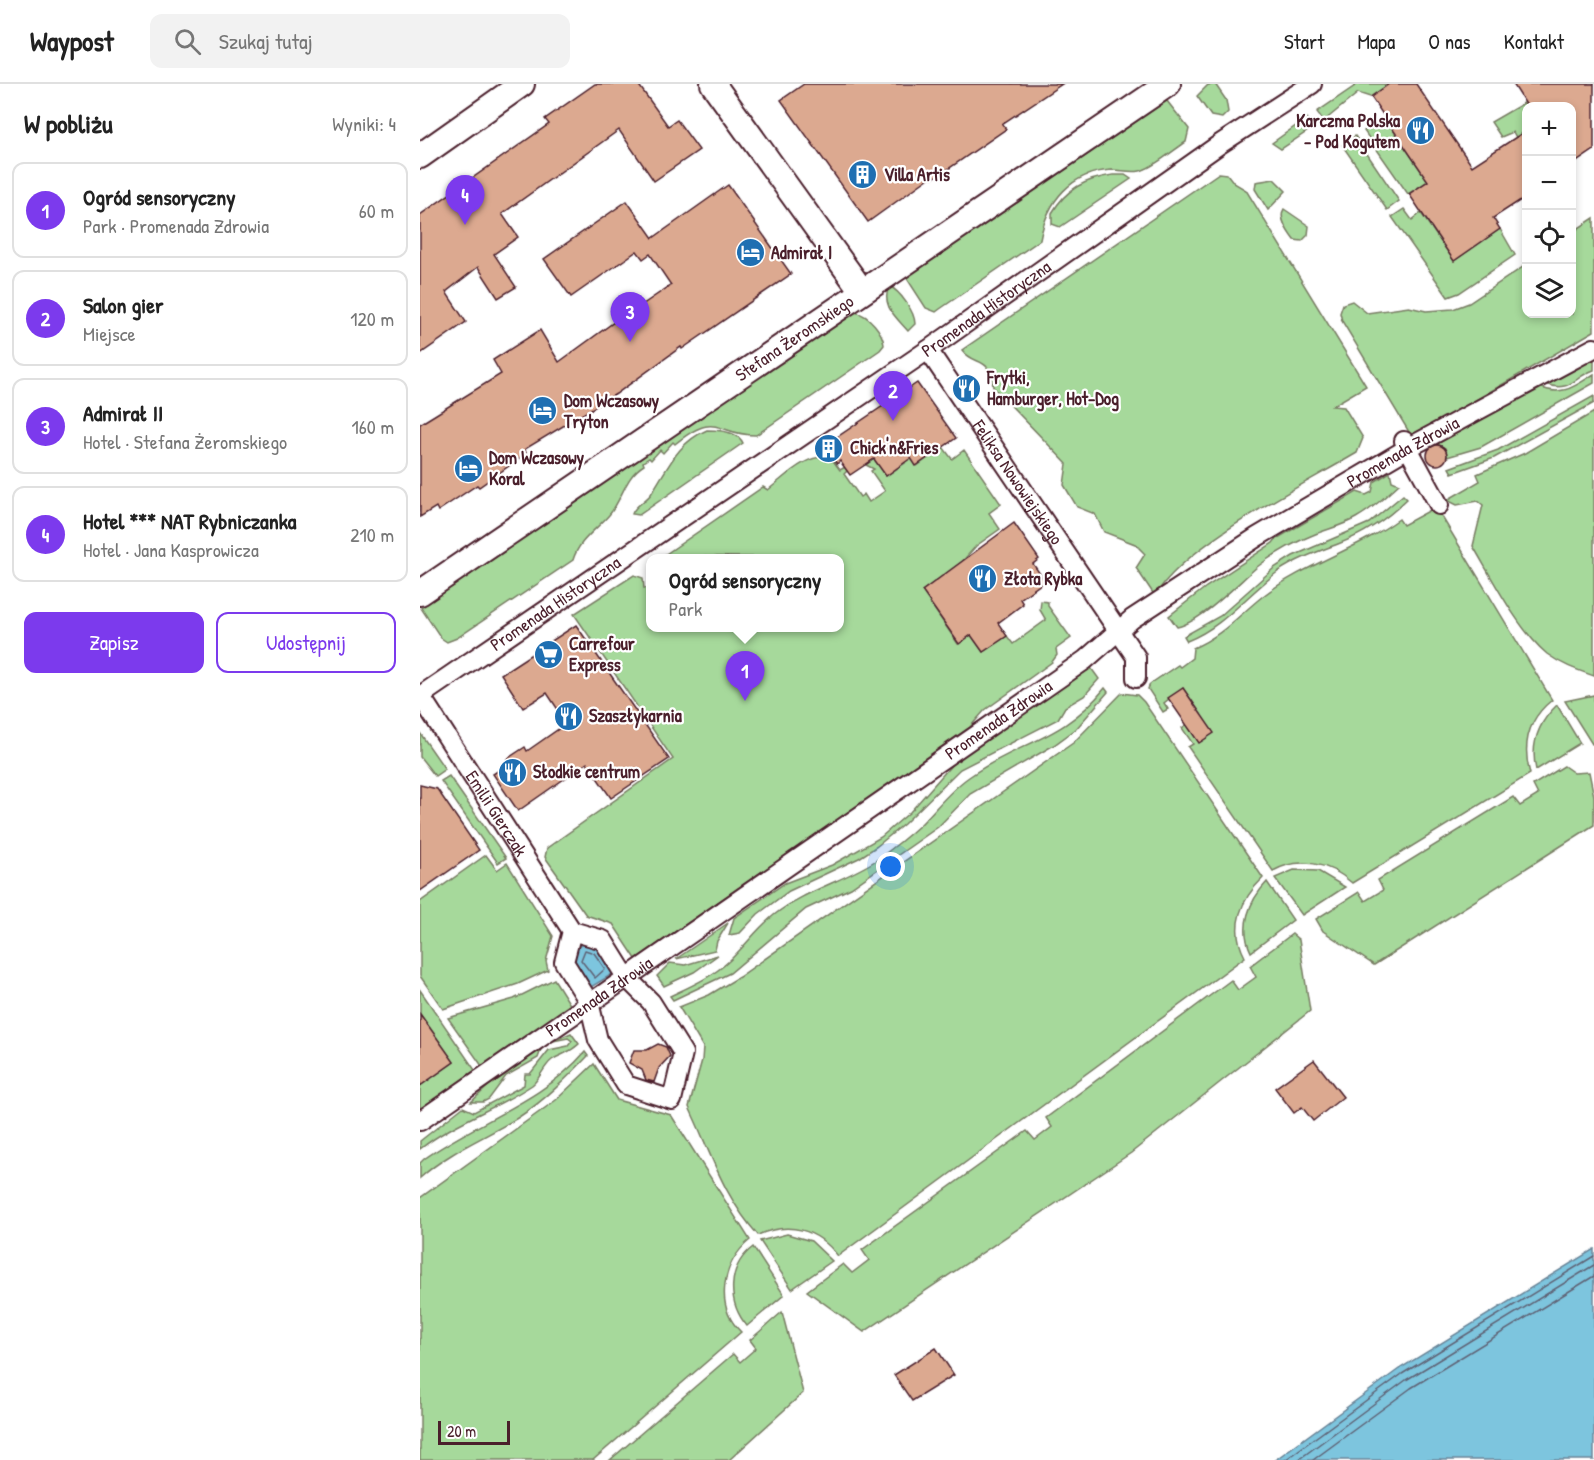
<!DOCTYPE html>
<html lang="pl">
<head>
<meta charset="utf-8">
<style>
	:root { --surface:#fff; --page:#f2f2f2; --text:#222; --muted:#767676; --line:#e0e0e0; --accent:#7c3aed }
	body { margin:0; font-family:"Patrick Hand",sans-serif; background:var(--page); color:var(--text) }
	.controls { position:absolute; right:18px; top:18px; display:grid; overflow:hidden; border-radius:12px; box-shadow:0 3px 9px #0003 }
	.controls button { width:54px; height:54px; display:grid; place-items:center; padding:0; border:0; border-bottom:2px solid var(--line); background:var(--surface); color:var(--text); font:30px sans-serif }
	.scale { position:absolute; left:18px; bottom:15px; width:72px; box-sizing:border-box; padding-left:6px; border:3px solid #4a1f2b; border-top:0; font-size:16px; line-height:21px; white-space:nowrap; color:#4a1f2b; -webkit-text-stroke:4px #fff; paint-order:stroke }
	.you { position:absolute; left:471px; top:783px; width:21px; height:21px; margin:-15px; border:4px solid #fff; border-radius:50%; background:#1a73e8; box-shadow:0 0 0 9px #1a73e833 }
	.badge { display:grid; place-items:center; width:39px; height:39px; border-radius:50%; background:var(--accent); color:#fff; font-size:20px; font-weight:700 }
	.pin { position:absolute; translate:-50% -50px; filter:drop-shadow(0 2px 3px #0008) }
	.pin::after { content:''; position:absolute; top:32px; width:21px; height:18px; background:inherit; clip-path:polygon(0 0,100% 0,50% 100%) }
	.popup { position:absolute; left:226px; top:470px; width:198px; height:78px; box-sizing:border-box; display:grid; place-content:center; border-radius:12px; background:var(--surface); filter:drop-shadow(0 2px 4px #0005); font-size:20px; white-space:nowrap; color:var(--muted) }
	.popup b { font-size:22px; color:var(--text) }
	.popup::after { content:''; position:absolute; left:50%; top:100%; margin-left:-12px; border:12px solid transparent; border-top-color:var(--surface) }
	.list { margin:0; padding:0; list-style:none }
	h2 { display:flex; justify-content:space-between; align-items:center; height:78px; margin:0; padding:0 24px; font-size:26px }
	h2 small { font-size:20px; font-weight:400; color:var(--muted) }
	.list li { display:grid; grid-template-columns:39px 1fr auto; gap:18px; align-items:center; box-sizing:border-box; height:96px; margin:0 12px 12px; padding:0 12px; border:2px solid var(--line); border-radius:12px }
	.list b { display:block; font-size:22px; white-space:nowrap }
	.list p { margin:0; font-size:20px; white-space:nowrap; color:var(--muted) }
	.list em { font-size:20px; font-style:normal; color:var(--muted) }
	.actions { display:flex; gap:12px; padding:18px 24px }
	.actions a { flex:1; padding:14px 0; border:2px solid var(--accent); border-radius:12px; text-align:center; font-size:21px; color:var(--accent) }
	.actions .main { background:var(--accent); color:#fff }
	.icon { flex:none; width:33px; height:33px; fill:none; stroke:currentColor; stroke-width:2; stroke-linecap:round; stroke-linejoin:round }
	.map { position:relative; flex:none; width:1174px; height:1376px; overflow:hidden }
	header { display:flex; align-items:center; gap:36px; box-sizing:border-box; height:84px; padding:0 30px; background:var(--surface); border-bottom:2px solid var(--line) }
	header strong { font-size:28px }
	nav { display:flex; gap:33px; margin-inline-start:auto; font-size:21px }
	.search { width:420px; height:54px; background:var(--page); display:flex; align-items:center; gap:15px; box-sizing:border-box; padding:0 21px; border-radius:12px; color:var(--muted); font-size:22px }
	main { display:flex }
	aside { flex:1; background:var(--surface) }
	.map>svg:first-child { display:block }
</style>
</head>
<body>
<header>
<strong>Waypost</strong>
<div class="search"><svg class="icon" aria-label="search" viewBox="0 0 24 24"><circle cx="10" cy="10" r="6"/><path d="M15 15l6 6"/></svg>Szukaj tutaj</div>
<nav><a>Start</a><a>Mapa</a><a>O nas</a><a>Kontakt</a></nav>
</header>
<main>
<aside>
<h2>W pobliżu<small>Wyniki: 4</small></h2>
<ul class="list">
<li><span class="badge">1</span><div><b>Ogród sensoryczny</b><p>Park · Promenada Zdrowia</p></div><em>60 m</em></li>
<li><span class="badge">2</span><div><b>Salon gier</b><p>Miejsce</p></div><em>120 m</em></li>
<li><span class="badge">3</span><div><b>Admirał II</b><p>Hotel · Stefana Żeromskiego</p></div><em>160 m</em></li>
<li><span class="badge">4</span><div><b>Hotel *** NAT Rybniczanka</b><p>Hotel · Jana Kasprowicza</p></div><em>210 m</em></li>
</ul>
<div class="actions"><a class="main">Zapisz</a><a>Udostępnij</a></div>
</aside>
<div class="map">
<svg width="1174" height="1376" viewBox="0 0 1174 1376">
	<rect width="100%" height="100%" fill="#fff"/>
	<filter id="ink" filterUnits="userSpaceOnUse"><feTurbulence type="fractalNoise" baseFrequency=".0167" numOctaves="2"/><feDisplacementMap in="SourceGraphic" scale="12" xChannelSelector="R" yChannelSelector="G"/><feConvolveMatrix kernelMatrix="1 2 1 2 8 2 1 2 1" color-interpolation-filters="sRGB"/></filter>
	<g filter="url(#ink)">
		<!-- green -->
		<g fill="#a6d99b" stroke="#787c63" stroke-width="1.5">
			<path d="M795,0L806,16L808,28L802,34L791,32L777,12L788,1Z"/>
			<path d="M938,0H969L950,13L938,9L904,37L897,28Z"/>
			<path d="M1109,16L1114,22H1106V57L1097,55L1093,48L1081,53L1071,38Z"/>
			<path d="M747,17L769,45L766,58C755,65 732,85 720,87C711,89 701,86 692,86C651,88 627,117 620,156L520,225L516,228L506,224L486,193Z"/>
			<path d="M887,34L894,43L861,65L852,59Z"/>
			<path d="M965,34L1008,97L988,110L944,47Z"/>
			<path d="M935,52L979,117L967,126L922,61Z"/>
			<path d="M799,89L807,90L814,99L826,106L946,302L912,322L924,323L943,354L937,369C883,401 765,460 735,512L716,484L725,470L715,460L684,448L675,430L657,423L644,401L647,380L573,303C571,271 555,283 542,266Z"/>
			<path d="M693,91H705L711,95L640,143L632,140V129C646,105 665,95 693,91Z"/>
			<path d="M854,95L866,107L848,126L835,105L836,98Z"/>
			<path d="M864,125L889,142L888,151L882,157L874,156C868,148 858,134 864,125Z"/>
			<path d="M984,125L992,136L1001,129L1034,177L1080,145L1095,171L1039,209L1028,213L972,133Z"/>
			<path d="M1174,134V247L992,353L922,237L920,229L923,220L932,217L947,229L989,223L1006,227L1033,225L1049,219L1106,181V230H1152V157L1155,154L1154,147Z"/>
			<path d="M469,202C480,207 495,228 495,240L488,247C475,232 461,222 469,202Z"/>
			<path d="M435,228C449,231 463,248 464,261L460,266L336,351C295,351 298,325 255,360L253,358L243,369L240,366L231,376L229,374L223,378L224,381C204,393 203,415 189,431C176,446 159,456 153,476L37,554L27,558L21,554L1,524Z"/>
			<path d="M1174,275V286C1153,293 1152,309 1124,300Z"/>
			<path d="M1174,290V299L1061,363L1027,373L1025,364L1017,360L1118,302C1141,314 1155,302 1174,290Z"/>
			<path d="M1174,312V319L1074,374L1032,389L1029,384L1078,366Z"/>
			<path d="M1174,328V592C1157,586 1142,581 1127,570C1099,547 1072,494 1053,462L1063,421L1058,417L1037,421L1027,416L1060,397L1057,390L1105,369Z"/>
			<path d="M287,346C299,346 318,348 323,359L219,431L212,430C214,422 226,417 231,410C248,384 257,359 287,346Z"/>
			<path d="M523,363L532,375L544,366L581,420L569,429L580,445L556,462L540,480L502,507L538,560L551,551L563,568L587,552L593,560L626,536L620,526L621,517L628,518V522L651,554L636,565L637,571L632,578L565,626L550,643L216,875L193,840L166,831L125,773L127,764L253,675L154,530L214,491L223,494L224,504H230V544H419V474L243,472L343,403L348,406C365,393 387,368 411,374L420,386L425,383L427,387L424,390L440,413L444,410L449,418L465,407L451,387L454,385L446,381L454,375L466,392L485,379L478,369L484,365L497,382Z"/>
			<path d="M970,388L972,397L979,400C965,413 952,425 936,434C922,442 907,445 893,451C873,459 854,470 837,483C817,500 781,538 757,543L749,532L786,503L853,459L856,455L937,408L946,411L952,408L954,398Z"/>
			<path d="M983,411L987,415C967,435 944,450 918,460C897,468 877,475 859,487C827,510 805,542 767,557L764,552L800,532L854,484L873,472L949,439Z"/>
			<path d="M1016,423L1132,616C1108,635 1102,661 1110,690L932,799C910,779 879,772 853,787L768,663L773,660L762,644L781,630L763,604L744,619L748,625L743,628L728,605L730,600L758,581L760,583L772,574L773,564C802,552 819,531 843,512C885,480 936,466 979,435L983,441Z"/>
			<path d="M671,584L679,595L664,612L645,623L638,635L540,685L484,740L456,763L439,774L369,807L338,830L320,849L309,851L314,834L365,799L412,781L461,753L490,728L535,677Z"/>
			<path d="M685,604L688,608L656,645L634,661L550,710L518,743L431,804L386,825L310,889L253,916L250,912C271,902 292,893 309,877C325,862 337,845 354,831C385,806 425,797 458,775C473,764 487,753 500,741C517,724 530,706 549,693C600,657 642,657 685,604Z"/>
			<path d="M702,609L717,611L724,618L843,794C821,815 809,843 825,873L418,1172C397,1145 369,1137 338,1151C303,1112 291,1069 269,1023L282,976L283,963L259,923L289,911L319,893L653,659Z"/>
			<path d="M1174,611V659L1172,660L1145,617Z"/>
			<path d="M1137,621L1160,659L1116,686C1110,660 1118,639 1137,621Z"/>
			<path d="M0,649L25,685L15,692L0,673Z"/>
			<path d="M1144,682L1154,689L1169,688L1174,712V741L954,881L903,847L896,835L939,808L945,817L963,806L958,796L1093,713L1100,722L1118,711L1113,701Z"/>
			<path d="M29,692L86,774L78,779L21,697Z"/>
			<path d="M66,771L77,786L87,779L133,852L126,877L128,886L98,900L23,925L0,892V818Z"/>
			<path d="M874,786L898,787L925,803L882,831L855,794Z"/>
			<path d="M847,798L873,836L831,868C819,843 829,817 847,798Z"/>
			<path d="M308,839L297,857L295,866L256,875Z"/>
			<path d="M872,850L879,856L890,927L711,1069L444,1248L387,1207L423,1180L432,1189L449,1176L442,1166L607,1047L615,1056L632,1043L626,1034L811,896L818,906L836,893L830,882Z"/>
			<path d="M298,871L274,888L244,902L237,892L250,879L265,881Z"/>
			<path d="M134,895L151,922L62,982L28,934L94,915Z"/>
			<path d="M0,906L55,986L0,1025V1002L34,978L0,930Z"/>
			<path d="M151,949L159,960C147,971 142,969 132,976C123,983 120,995 112,1001C76,1025 34,1038 0,1065V1057L43,1023L54,1028L104,1001L105,990H110L129,966L148,962L152,957L148,954L133,957Z"/>
			<path d="M122,963L118,974L86,992L69,1015L63,1018H51L76,995Z"/>
			<path d="M165,968L168,972C147,994 125,1016 99,1033C65,1054 30,1067 0,1094V1079L4,1075C57,1037 122,1018 165,968Z"/>
			<path d="M174,980L197,1016L251,1031L330,1156C302,1179 294,1222 321,1248L173,1376H0V1114L136,1016Z"/>
			<path d="M367,1150L391,1157L412,1177L372,1205L340,1157Z"/>
			<path d="M333,1163L364,1211L327,1242C307,1218 307,1183 333,1163Z"/>
			<path d="M362,1228L383,1309L309,1376H190L313,1270L320,1278L336,1264L330,1256Z"/>
		</g>
		<!-- water -->
		<g fill="#7dc5de" stroke="#698396" stroke-width="1.5">
			<path d="M164,859L178,863L194,889L171,903L154,876L158,863Z"/>
			<path d="M1174,1165V1376H855L979,1285Z"/>
		</g>
		<g fill="none" stroke-linecap="round" stroke-linejoin="round">
			<!-- shore -->
			<g stroke="#5e6173" stroke-width="1.5">
				<path d="M165,866L174,869L185,885L175,894L161,876Z"/>
				<path d="M865,1376L982,1290L1174,1172"/>
				<path d="M878,1376L986,1296L1174,1181"/>
				<path d="M893,1376L991,1304L1174,1192"/>
			</g>
		</g>
		<!-- building -->
		<g fill="#dca990" stroke="#4a1f2b" stroke-width="1.5">
			<path d="M175,0H218L248,42L257,36L279,66L234,97L199,46L82,130L98,153L74,170L96,203L78,214L58,183L26,208L46,238L0,270V131L129,40L125,35Z"/>
			<path d="M384,0H642L582,40L586,45L528,85L513,94L512,92L448,138L361,16Z"/>
			<path d="M969,0H996L1052,82L1107,46V112L1073,134L1080,145L1034,177L989,110L1008,97L951,13Z"/>
			<path d="M1093,0H1174V66L1152,81V22H1107Z"/>
			<path d="M308,101L371,190L262,265L261,263L196,310L105,365L106,370L59,403L57,401L18,427L16,423L0,433V340L81,290L73,276L120,246L139,278L212,225L213,227L251,201L230,170L223,175L217,167L151,213L124,175L207,117L233,154Z"/>
			<path d="M497,299L536,354L496,382L491,374L466,392L454,375L430,391L420,377L417,380L404,362Z"/>
			<circle cx="1017" cy="371" r="10"/>
			<path d="M594,439L619,475L613,480L625,497L600,515L603,520L578,539L587,552L563,568L551,551L539,560L502,507Z"/>
			<path d="M156,541L249,675L191,714L167,679L98,727L73,690L90,679L87,675L105,663L107,667L147,639L127,609L103,624L81,590Z"/>
			<path d="M763,604L794,649L779,659L748,614Z"/>
			<path d="M0,701L17,705L59,766L0,807Z"/>
			<path d="M0,930L34,978L0,1002Z"/>
			<path d="M238,960L246,963L250,972L239,984L234,998L226,996L222,986L209,979L214,966H227Z"/>
			<path d="M894,976L923,1013L893,1037L882,1023L874,1029L855,1004Z"/>
			<path d="M516,1264L534,1291L492,1317L474,1291Z"/>
		</g>
		<g fill="none" stroke-linecap="round" stroke-linejoin="round">
			<defs>
				<g id="pedestrian">
					<path id="s1" d="M508,266L716,573V594"/>
					<path d="M984,357L1019,421"/>
					<path id="s2" d="M0,611L152,847L144,878L169,918L178,956L206,1001L252,1016L263,969L231,918L206,893L183,856L152,847"/>
					<path id="s3" d="M0,612L508,266L800,60L892,0"/>
					<path id="s4" d="M0,1037L665,576L712,535L837,453L988,364L1174,264"/>
				</g>
				<g id="minor">
					<path d="M293,0L442,207"/>
					<path d="M0,72L102,0"/>
					<path id="s5" d="M0,509L748,0"/>
				</g>
			</defs>
			<!-- pedestrian casing -->
			<use href="#pedestrian" stroke="#4a1f2b" stroke-width="22"/>
			<!-- minor casing -->
			<use href="#minor" stroke="#4a1f2b" stroke-width="28"/>
			<!-- pedestrian -->
			<use href="#pedestrian" stroke="#fff" stroke-width="18"/>
			<!-- minor -->
			<use href="#minor" stroke="#fff" stroke-width="24"/>
		</g>
	</g>
	<!-- icons -->
	<defs>
		<symbol id="restaurant-disc" viewBox="-11 -11 22 22"><circle r="9.5" fill="#1f6fb2" stroke="#fff"/><path d="M-5-6h1v4h1v-4h1v4h1v-4h1v5L-1.5 .5V6h-2V.5L-5-1ZM5-6V6H3V1.5H1.5Q1.5-4 5-6Z" fill="#fff"/></symbol>
		<symbol id="building-disc" viewBox="-11 -11 22 22"><circle r="9.5" fill="#1f6fb2" stroke="#fff"/><path d="M-4-6H4V6H1V3H-1V6H-4ZM-2.5-4.3h1.7v1.8h-1.7ZM.8-4.3h1.7v1.8H.8ZM-2.5-1h1.7V.8h-1.7ZM.8-1h1.7V.8H.8Z" fill="#fff"/></symbol>
		<symbol id="hotel-disc" viewBox="-11 -11 22 22"><circle r="9.5" fill="#1f6fb2" stroke="#fff"/><path d="M-6-4.5h1.5V1H6V5H4.5V3h-9V5H-6ZM-4 0a1.8 1.8 0 1 1 3.6 0ZM.5 0V-2.5h3Q6-2.5 6 0Z" fill="#fff"/></symbol>
		<symbol id="supermarket-disc" viewBox="-11 -11 22 22"><circle r="9.5" fill="#1f6fb2" stroke="#fff"/><path d="M-6-5.5h2.5l.6 2H6L4.5 2H-2.5L-4.4-4H-6ZM-1.5 3.2a1.3 1.3 0 1 0 .1 0ZM3 3.2a1.3 1.3 0 1 0 .1 0Z" fill="#fff"/></symbol>
	</defs>
	<g fill-rule="evenodd">
		<use href="#restaurant-disc" x="984" y="30" width="33" height="33"/>
		<use href="#building-disc" x="426" y="74" width="33" height="33"/>
		<use href="#hotel-disc" x="314" y="152" width="33" height="33"/>
		<use href="#restaurant-disc" x="530" y="288" width="33" height="33"/>
		<use href="#hotel-disc" x="106" y="310" width="33" height="33"/>
		<use href="#building-disc" x="392" y="348" width="33" height="33"/>
		<use href="#hotel-disc" x="32" y="368" width="33" height="33"/>
		<use href="#restaurant-disc" x="546" y="478" width="33" height="33"/>
		<use href="#supermarket-disc" x="112" y="554" width="33" height="33"/>
		<use href="#restaurant-disc" x="132" y="616" width="33" height="33"/>
		<use href="#restaurant-disc" x="76" y="672" width="33" height="33"/>
	</g>
	<g text-anchor="middle" stroke-width="4.5" stroke-linejoin="round" paint-order="stroke">
		<!-- poi labels -->
		<g font-size="18" font-weight="bold" fill="#4a1f2b" stroke="#fff" text-anchor="start">
			<text x="980" y="43" text-anchor="end">Karczma Polska<tspan x="980" dy="21">- Pod Kogutem</tspan></text>
			<text x="464" y="97">Villa Artis</text>
			<text x="351" y="175">Admirał I</text>
			<text x="567" y="300">Frytki,<tspan x="567" dy="21">Hamburger, Hot-Dog</tspan></text>
			<text x="144" y="323">Dom Wczasowy<tspan x="144" dy="21">Tryton</tspan></text>
			<text x="430" y="370">Chick'n&amp;Fries</text>
			<text x="69" y="380">Dom Wczasowy<tspan x="69" dy="21">Koral</tspan></text>
			<text x="584" y="501">Złota Rybka</text>
			<text x="149" y="566">Carrefour<tspan x="149" dy="21">Express</tspan></text>
			<text x="169" y="638">Szaszłykarnia</text>
			<text x="113" y="694">Słodkie centrum</text>
		</g>
		<!-- street labels -->
		<g font-size="18" fill="#4a1f2b" stroke="#fff">
			<text dy="6" stroke="none"><textPath href="#s3" startOffset="686">Promenada Historyczna</textPath></text>
			<text dy="6" stroke="none"><textPath href="#s5" startOffset="453">Stefana Żeromskiego</textPath></text>
			<text dy="6" stroke="none"><textPath href="#s4" startOffset="1190">Promenada Zdrowia</textPath></text>
			<text dy="6" stroke="none"><textPath href="#s1" startOffset="160">Feliksa Nowowiejskiego</textPath></text>
			<text dy="6" stroke="none"><textPath href="#s3" startOffset="164">Promenada Historyczna</textPath></text>
			<text dy="6" stroke="none"><textPath href="#s4" startOffset="704">Promenada Zdrowia</textPath></text>
			<text dy="6" stroke="none"><textPath href="#s2" startOffset="141">Emilii Gierczak</textPath></text>
			<text dy="6" stroke="none"><textPath href="#s4" startOffset="218">Promenada Zdrowia</textPath></text>
		</g>
	</g>
</svg>
<div class="controls">
<button>+</button>
<button>−</button>
<button><svg class="icon" aria-label="locate" viewBox="0 0 24 24"><circle cx="12" cy="12" r="6"/><path d="M12 2v4M12 18v4M2 12h4M18 12h4"/></svg></button>
<button><svg class="icon" aria-label="layers" viewBox="0 0 24 24"><path d="M12 4l9 5-9 5-9-5zM3 14l9 5 9-5"/></svg></button>
</div>
<div class="scale">20 m</div>
<div class="you"></div>
<div class="pin badge" style="left:325px;top:617px">1</div>
<div class="popup"><b>Ogród sensoryczny</b>Park</div>
<div class="pin badge" style="left:473px;top:337px">2</div>
<div class="pin badge" style="left:210px;top:258px">3</div>
<div class="pin badge" style="left:45px;top:141px">4</div>
</div>
</main>
</body>
</html>
